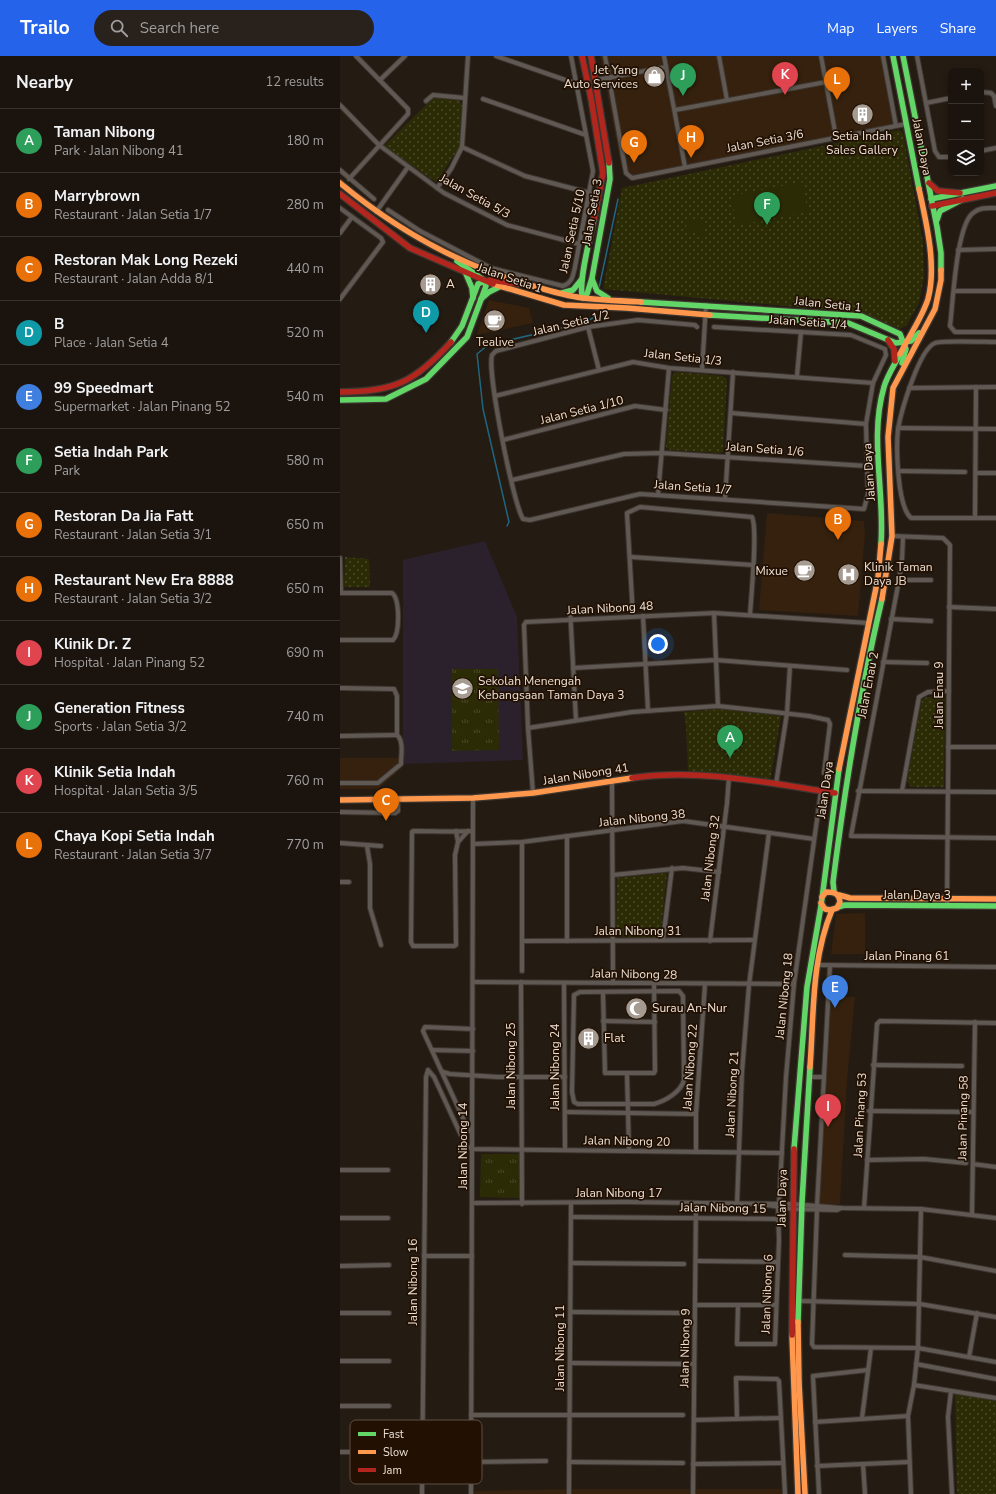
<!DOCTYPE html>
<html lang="en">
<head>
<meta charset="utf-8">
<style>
	:root { --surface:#1b140e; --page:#28211c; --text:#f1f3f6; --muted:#a09e9e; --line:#39332e; --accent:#2563eb }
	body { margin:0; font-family:"Nunito Sans",sans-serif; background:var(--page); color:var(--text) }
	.controls { position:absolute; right:12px; top:12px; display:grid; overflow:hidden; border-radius:8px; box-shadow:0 2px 6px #0003 }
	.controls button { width:36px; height:36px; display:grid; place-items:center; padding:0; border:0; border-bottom:1px solid var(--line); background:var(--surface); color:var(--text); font:20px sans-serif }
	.you { position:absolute; left:318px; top:588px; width:14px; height:14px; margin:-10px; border:3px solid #fff; border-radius:50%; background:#1a73e8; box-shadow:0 0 0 6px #1a73e833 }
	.badge { display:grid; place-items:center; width:26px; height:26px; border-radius:50%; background:var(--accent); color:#fff; font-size:13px; font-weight:700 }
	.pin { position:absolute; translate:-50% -33px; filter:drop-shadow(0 1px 2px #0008) }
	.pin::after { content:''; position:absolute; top:21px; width:14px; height:12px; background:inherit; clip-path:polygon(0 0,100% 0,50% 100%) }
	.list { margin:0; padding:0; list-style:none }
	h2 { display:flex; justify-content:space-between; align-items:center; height:52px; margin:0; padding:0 16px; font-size:17px }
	h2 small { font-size:13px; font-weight:400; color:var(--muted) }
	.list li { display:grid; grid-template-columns:26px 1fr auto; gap:12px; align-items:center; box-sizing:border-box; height:64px; padding:0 16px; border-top:1px solid var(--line) }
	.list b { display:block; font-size:15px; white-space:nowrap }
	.list p { margin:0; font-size:13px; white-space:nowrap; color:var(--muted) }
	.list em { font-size:13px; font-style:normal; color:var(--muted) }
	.icon { flex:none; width:22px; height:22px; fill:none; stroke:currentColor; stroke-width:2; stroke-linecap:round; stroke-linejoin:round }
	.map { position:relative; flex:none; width:656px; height:1438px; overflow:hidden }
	header { display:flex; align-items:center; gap:24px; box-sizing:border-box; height:56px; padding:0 20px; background:var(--accent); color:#fff }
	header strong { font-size:19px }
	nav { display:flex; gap:22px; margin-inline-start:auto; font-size:14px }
	.search { width:280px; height:36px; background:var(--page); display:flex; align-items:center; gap:10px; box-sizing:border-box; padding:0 14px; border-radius:22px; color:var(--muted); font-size:15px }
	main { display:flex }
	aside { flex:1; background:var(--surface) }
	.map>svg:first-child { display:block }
</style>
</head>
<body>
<header>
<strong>Trailo</strong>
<div class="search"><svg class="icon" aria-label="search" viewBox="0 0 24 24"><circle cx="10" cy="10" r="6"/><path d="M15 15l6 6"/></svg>Search here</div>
<nav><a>Map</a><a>Layers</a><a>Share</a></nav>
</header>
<main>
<aside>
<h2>Nearby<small>12 results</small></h2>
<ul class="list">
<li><span class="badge" style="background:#2e9e5b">A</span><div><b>Taman Nibong</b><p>Park · Jalan Nibong 41</p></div><em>180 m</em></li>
<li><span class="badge" style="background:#e8710a">B</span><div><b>Marrybrown</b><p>Restaurant · Jalan Setia 1/7</p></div><em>280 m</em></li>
<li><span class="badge" style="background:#e8710a">C</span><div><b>Restoran Mak Long Rezeki</b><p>Restaurant · Jalan Adda 8/1</p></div><em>440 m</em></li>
<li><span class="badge" style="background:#0f9aa8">D</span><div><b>B</b><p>Place · Jalan Setia 4</p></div><em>520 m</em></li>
<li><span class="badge" style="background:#3f7fe0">E</span><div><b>99 Speedmart</b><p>Supermarket · Jalan Pinang 52</p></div><em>540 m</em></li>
<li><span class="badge" style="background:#2e9e5b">F</span><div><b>Setia Indah Park</b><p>Park</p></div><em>580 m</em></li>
<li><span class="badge" style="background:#e8710a">G</span><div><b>Restoran Da Jia Fatt</b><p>Restaurant · Jalan Setia 3/1</p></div><em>650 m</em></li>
<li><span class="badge" style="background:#e8710a">H</span><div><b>Restaurant New Era 8888</b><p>Restaurant · Jalan Setia 3/2</p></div><em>650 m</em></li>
<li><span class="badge" style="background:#e0444e">I</span><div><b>Klinik Dr. Z</b><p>Hospital · Jalan Pinang 52</p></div><em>690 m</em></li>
<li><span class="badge" style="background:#2e9e5b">J</span><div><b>Generation Fitness</b><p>Sports · Jalan Setia 3/2</p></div><em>740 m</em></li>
<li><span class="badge" style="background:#e0444e">K</span><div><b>Klinik Setia Indah</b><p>Hospital · Jalan Setia 3/5</p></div><em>760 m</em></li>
<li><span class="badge" style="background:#e8710a">L</span><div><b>Chaya Kopi Setia Indah</b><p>Restaurant · Jalan Setia 3/7</p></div><em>770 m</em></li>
</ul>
</aside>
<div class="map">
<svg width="656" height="1438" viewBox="0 0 656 1438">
	<defs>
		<pattern id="grass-tufts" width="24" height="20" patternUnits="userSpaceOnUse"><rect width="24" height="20" fill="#2b2c06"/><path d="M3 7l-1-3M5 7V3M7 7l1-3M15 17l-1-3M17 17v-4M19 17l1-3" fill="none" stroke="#4a4a2a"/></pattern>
		<pattern id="park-dots" width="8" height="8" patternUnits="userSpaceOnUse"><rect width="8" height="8" fill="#2b2c06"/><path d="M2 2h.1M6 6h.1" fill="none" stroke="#4a4a2a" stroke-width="1.8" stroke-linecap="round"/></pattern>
	</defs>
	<rect width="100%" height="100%" fill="#241b12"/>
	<!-- built -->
	<g fill="#35210d">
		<path d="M260,0H541L554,68L292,120L281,110Z"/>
		<path d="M149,244L189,252L193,267L137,279Z"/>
		<path d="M427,457L524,465L525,478L518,560L419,554Z"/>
		<path d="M0,702H62V712L38,733H0Z"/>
		<path d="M525,857V898H491L496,858Z"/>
		<path d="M489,941H515L507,1024L500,1148H478Z"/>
		<path d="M231,1433H443V1438H133V1435Z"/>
	</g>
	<!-- education -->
	<path fill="#2b212c" d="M145,485L177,561L183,704L63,708V504Z"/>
	<!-- grass -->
	<g fill="url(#grass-tufts)">
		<path d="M112,613H158L159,694L112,695Z"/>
		<path d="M141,1098H179V1142L140,1141Z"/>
	</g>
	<!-- park -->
	<g fill="url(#park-dots)">
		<path d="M93,42L119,44L122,49L119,92L96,126L44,90Z"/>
		<path d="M559,74L563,77L583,186L584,220L579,247L567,269L560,273L520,257L263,233L282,132Z"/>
		<path d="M336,316L383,320L387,324L383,396L380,397L330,394L326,391L332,320Z"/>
		<path d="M5,501L29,503L30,531H4Z"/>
		<path d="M587,641L604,642L605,645L604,731H571L567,725L582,644Z"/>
		<path d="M379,653L441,660L430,725L348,715L346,670L344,656Z"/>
		<path d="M327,817L320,882L281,881L276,877L277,822Z"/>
		<path d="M615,1338L656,1345V1438H617Z"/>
	</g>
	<!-- pitch -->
	<g fill="#2b2c06">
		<path d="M462,126L468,156L397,169L391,140Z"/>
		<path d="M349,162L367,167L363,179L345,174Z"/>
	</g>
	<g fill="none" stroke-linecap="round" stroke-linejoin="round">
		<!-- stream -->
		<g stroke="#216681" stroke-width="1.5">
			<path d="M259,232L278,143"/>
			<path d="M167,470L169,466L143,353L137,298L148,289L243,267L253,262L255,257"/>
		</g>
		<defs>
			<g id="street">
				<path d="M156,0L237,28"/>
				<path d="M265,0L286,117L292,122L566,68"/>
				<path d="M324,0L345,111"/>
				<path d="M379,0L387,44"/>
				<path d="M481,0L496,81"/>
				<path d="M543,0L556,70"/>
				<path d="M577,0L595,95L599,101H611"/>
				<path d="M40,24L65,0"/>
				<path d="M256,24L326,11"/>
				<path d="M641,36L651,37L654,40L656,50"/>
				<path d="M143,43L246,79"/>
				<path d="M86,45L93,39L125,42"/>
				<path d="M586,47L611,42"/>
				<path d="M0,49L39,89L104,137L167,169L239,188"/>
				<path d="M335,54L486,26"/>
				<path d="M122,91L185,120L250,137"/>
				<path d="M641,95L656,92"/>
				<path d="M0,114L34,143"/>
				<path d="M9,123L68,58V53L16,0"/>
				<path d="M97,132L111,113L122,91L128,0"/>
				<path d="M0,152L41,182L43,186L0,243"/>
				<path d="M656,152C647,152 640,151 633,157C616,170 613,247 610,270L615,276H656"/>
				<path d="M48,154L80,175L151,212L223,230C232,227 233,220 235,211L253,115L231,0"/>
				<path d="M36,156L68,111"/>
				<path d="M0,177L12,161"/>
				<path d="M618,194L656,193"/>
				<path d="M614,235H656"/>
				<path d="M248,271L259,314"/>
				<path d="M357,271L355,269L298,264L248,271L156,295L152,299C147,316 173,447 183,463L190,464L300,438L524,453L528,438L526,368L533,327L546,299L545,293L511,279L374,271"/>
				<path d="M656,286C646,286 601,284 595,287C579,293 561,356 558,373C556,391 557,450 571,462H656"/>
				<path d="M362,314L366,249"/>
				<path d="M457,320L461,276"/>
				<path d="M569,332L656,331"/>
				<path d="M155,340L293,306L329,312L533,327"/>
				<path d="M391,357L526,368"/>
				<path d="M558,372L656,373"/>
				<path d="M163,384L295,350L326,354"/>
				<path d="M559,415L625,416"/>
				<path d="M636,417H656"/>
				<path d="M172,424L284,398L322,397L527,410"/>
				<path d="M318,439L329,312"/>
				<path d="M385,443L393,316"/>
				<path d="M635,462L636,331"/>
				<path d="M552,480L603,482L610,489L607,850"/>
				<path d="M563,481L562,504L559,524L511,780L656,782"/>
				<path d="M291,501L413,509"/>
				<path d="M0,502L1,537"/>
				<path d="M559,524H591"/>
				<path d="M0,537H52C60,543 60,577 53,584H0"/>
				<path d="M609,551L656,553"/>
				<path d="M230,552L236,664"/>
				<path d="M374,557L378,650"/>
				<path d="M293,560L287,457L300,451L412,461C418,473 411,541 410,559"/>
				<path d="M303,560L308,655"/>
				<path d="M551,563L591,565"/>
				<path d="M543,606L587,607"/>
				<path d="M233,612L376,604L507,614"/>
				<path d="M0,632L54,633L57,640V679C64,685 61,699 61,708L38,727H0"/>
				<path d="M188,672L292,656L378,650L469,660L488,664L490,668L484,717"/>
				<path d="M0,680L57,679"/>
				<path d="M608,691H656"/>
				<path d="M272,725L273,927"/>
				<path d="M436,728L447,657L450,610"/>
				<path d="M518,735L656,736"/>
				<path d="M562,735L579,641L588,636L609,635"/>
				<path d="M193,737L188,672L184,569L186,566L374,557L528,567"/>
				<path d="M0,756L55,757L58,755V744"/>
				<path d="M116,775L118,786L115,799L116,889L114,890H73L71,886L72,776L73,775C93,775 113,776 133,775"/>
				<path d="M227,780V885"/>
				<path d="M118,786L128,775"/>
				<path d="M0,787L41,790"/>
				<path d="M133,788L182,786L343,765L474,783"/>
				<path d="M27,790L30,808V852L41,889"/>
				<path d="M273,819L343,812L379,816"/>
				<path d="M0,826H9"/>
				<path d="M323,884L332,812"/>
				<path d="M182,885L414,884"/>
				<path d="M370,885L387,747L389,721"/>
				<path d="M479,909L656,911"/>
				<path d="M182,915V786"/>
				<path d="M133,926L454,928"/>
				<path d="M181,926L182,1148"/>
				<path d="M224,927L225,1094"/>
				<path d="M339,935L343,940L344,1024C341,1036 325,1045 314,1048H238L234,1046L232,1036L234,939L240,936Z"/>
				<path d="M263,936L265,1017H314L315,1015L314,928"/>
				<path d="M263,965L315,966"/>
				<path d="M92,994L133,995"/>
				<path d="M533,1009L622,1010"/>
				<path d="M103,1016L110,1018L158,1021H225"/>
				<path d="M287,1018L289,1095"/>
				<path d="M469,1021H483"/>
				<path d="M529,1055L633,1056"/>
				<path d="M225,1056L356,1058"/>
				<path d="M132,1077L128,1073L83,975L85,971L133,973"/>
				<path d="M356,1096V1058L365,928"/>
				<path d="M527,1104L584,1103L626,1107"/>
				<path d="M633,1108L656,1111"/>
				<path d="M0,1114H48"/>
				<path d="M133,1147L286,1146L453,1148L501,1152L581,1153L656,1162"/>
				<path d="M397,1148L402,1016L409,929L429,777"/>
				<path d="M439,1148L446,1021L454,928L481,735"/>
				<path d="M427,1149L453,1153L497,1154L501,1152"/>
				<path d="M477,1150L490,910"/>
				<path d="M524,1152L537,968L540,965L656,967"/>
				<path d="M477,1154L472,1288L474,1291L578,1292L656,1306"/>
				<path d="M632,1158L635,966"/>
				<path d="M232,1161L438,1163"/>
				<path d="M0,1162H48"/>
				<path d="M505,1199L580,1201L656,1215"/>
				<path d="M84,1200H132"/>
				<path d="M356,1205L438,1206"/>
				<path d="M231,1207L344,1208"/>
				<path d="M0,1210L49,1209"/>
				<path d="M459,1245L580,1248L656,1261"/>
				<path d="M355,1249H436"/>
				<path d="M398,1249L397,1288H435L439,1184L438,1151"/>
				<path d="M231,1256L346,1257"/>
				<path d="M0,1257H49"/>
				<path d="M629,1301L637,1257"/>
				<path d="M0,1305H49"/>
				<path d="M230,1307L354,1308"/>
				<path d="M576,1308L656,1323"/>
				<path d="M574,1329L656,1342"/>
				<path d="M611,1335L608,1361L612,1438"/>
				<path d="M0,1350H49"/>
				<path d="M131,1359H343"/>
				<path d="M522,1362L531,1292"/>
				<path d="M397,1363L396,1322L437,1323L439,1325L445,1438"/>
				<path d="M354,1364L440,1362"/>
				<path d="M475,1366L568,1360"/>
				<path d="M0,1396H50"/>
				<path d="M131,1406L206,1405"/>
				<path d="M229,1406L343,1407"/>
				<path d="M353,1408L442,1407"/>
				<path d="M523,1408L525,1438"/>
				<path d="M477,1410L569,1406"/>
				<path d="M82,1438L86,1021L88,1014L94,1021L126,1090L132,1093L442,1097"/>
				<path d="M131,1438L133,742"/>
				<path d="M229,1438L231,1147"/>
				<path d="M353,1438L356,1147"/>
				<path d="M479,1438L473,1320L528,1314"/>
				<path d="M571,1438L568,1360L574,1329L578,1292L581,1153"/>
			</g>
			<g id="fast">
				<path d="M553,0L579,133"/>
				<path d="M563,0L597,171L601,197V214"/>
				<path d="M591,143L656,130"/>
				<path d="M254,163C251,178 237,230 243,242L247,238L252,222L270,123L269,107"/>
				<path d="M597,164L600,155L623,143"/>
				<path d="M117,205L142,223"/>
				<path d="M126,218L132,232L133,242"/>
				<path d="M252,223L257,235L268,242"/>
				<path d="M222,237L233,234L242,223"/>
				<path d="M141,243L149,236L161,230"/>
				<path d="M301,246L521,260L560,278L566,293L562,307"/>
				<path d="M370,259L508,267L556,287L571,285L579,277"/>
				<path d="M0,344L46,343L86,323L127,281L146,230L144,225L138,228L122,270L111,286"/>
				<path d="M541,488C545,436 529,382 544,331C547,320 555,308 560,298"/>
				<path d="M494,836L493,826C505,731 520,636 542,543"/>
				<path d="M498,851L505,849L656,850"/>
				<path d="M454,1093L467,931L481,850L499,713"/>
				<path d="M458,1266L462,1146L470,1011"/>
			</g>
			<g id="slow">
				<path d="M0,127C58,175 121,210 193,230C210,235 227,240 243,242C262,244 282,245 301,246"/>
				<path d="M153,228L224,249L287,252L370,259"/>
				<path d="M560,298C569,280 582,262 588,243C597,210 586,165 579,133"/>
				<path d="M542,543L552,480L548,381L553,332L595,253L601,224V214"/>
				<path d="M499,713L538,522L541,488"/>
				<path d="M0,744L133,742L193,737L292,722"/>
				<path d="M499,839L510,842L656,843"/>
				<path d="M481,847L485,853L490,854L497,852L500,846C499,837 494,836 486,836L482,841"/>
				<path d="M470,1011C474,958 471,904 492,854"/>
				<path d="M458,1266L459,1327L465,1438"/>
				<path d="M452,1279L458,1438"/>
			</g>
			<g id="jam">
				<path d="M242,0L251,42L263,117L254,163"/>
				<path d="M251,0L269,107"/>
				<path d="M589,127L598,135L620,137"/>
				<path d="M0,138L70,192L153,228"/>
				<path d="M592,150L656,137"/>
				<path d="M150,224L178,228"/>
				<path d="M548,284L554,293L555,305"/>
				<path d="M0,336C54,336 75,326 111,286"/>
				<path d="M292,722C360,712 428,727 495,737"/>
				<path d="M452,1279L454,1093"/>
			</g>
		</defs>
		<!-- street casing -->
		<use href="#street" stroke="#3d3630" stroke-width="6"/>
		<!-- fast casing -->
		<use href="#fast" stroke="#3d3630" stroke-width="8"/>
		<!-- slow casing -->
		<use href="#slow" stroke="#3d3630" stroke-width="8"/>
		<!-- jam casing -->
		<use href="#jam" stroke="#3d3630" stroke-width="8"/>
		<!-- street -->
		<use href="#street" stroke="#605953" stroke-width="4"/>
		<!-- fast -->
		<use href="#fast" stroke="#63d668" stroke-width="5.5"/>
		<!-- slow -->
		<use href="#slow" stroke="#ff974d" stroke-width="5.5"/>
		<!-- jam -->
		<use href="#jam" stroke="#b3261e" stroke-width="5.5"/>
	</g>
	<!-- icons -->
	<defs>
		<symbol id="shop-disc" viewBox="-11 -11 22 22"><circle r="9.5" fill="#a69b91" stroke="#221103"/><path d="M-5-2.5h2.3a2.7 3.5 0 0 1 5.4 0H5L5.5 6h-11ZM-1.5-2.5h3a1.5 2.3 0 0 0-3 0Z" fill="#fff"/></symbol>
		<symbol id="building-disc" viewBox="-11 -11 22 22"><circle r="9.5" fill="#a69b91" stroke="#221103"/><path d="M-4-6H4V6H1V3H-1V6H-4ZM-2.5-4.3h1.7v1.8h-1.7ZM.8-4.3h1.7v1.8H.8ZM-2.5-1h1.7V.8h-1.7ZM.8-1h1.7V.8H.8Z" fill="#fff"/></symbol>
		<symbol id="cafe-disc" viewBox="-11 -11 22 22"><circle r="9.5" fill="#a69b91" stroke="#221103"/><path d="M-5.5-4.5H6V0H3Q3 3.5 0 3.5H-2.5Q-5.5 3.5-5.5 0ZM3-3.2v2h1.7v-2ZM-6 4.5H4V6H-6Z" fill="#fff"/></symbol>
		<symbol id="hospital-disc" viewBox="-11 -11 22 22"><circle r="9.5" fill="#a69b91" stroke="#221103"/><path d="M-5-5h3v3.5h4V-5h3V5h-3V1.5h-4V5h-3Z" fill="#fff"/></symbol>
		<symbol id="school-disc" viewBox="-11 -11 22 22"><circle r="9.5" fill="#a69b91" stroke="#221103"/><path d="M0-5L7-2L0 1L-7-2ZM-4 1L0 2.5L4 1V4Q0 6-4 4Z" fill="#fff"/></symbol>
		<symbol id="mosque-disc" viewBox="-11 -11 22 22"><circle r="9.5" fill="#a69b91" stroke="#221103"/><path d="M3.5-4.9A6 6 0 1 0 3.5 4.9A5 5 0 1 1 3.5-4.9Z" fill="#fff"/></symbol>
	</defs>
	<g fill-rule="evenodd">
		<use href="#shop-disc" x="302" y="8" width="25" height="25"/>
		<use href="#building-disc" x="510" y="46" width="25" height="25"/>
		<use href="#building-disc" x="78" y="216" width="25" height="25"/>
		<use href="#cafe-disc" x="142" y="252" width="25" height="25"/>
		<use href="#cafe-disc" x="452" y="502" width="25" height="25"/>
		<use href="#hospital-disc" x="496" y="506" width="25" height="25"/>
		<use href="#school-disc" x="110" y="620" width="25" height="25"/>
		<use href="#mosque-disc" x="284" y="940" width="25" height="25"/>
		<use href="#building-disc" x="236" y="970" width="25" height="25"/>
	</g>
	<g text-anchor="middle" stroke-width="3.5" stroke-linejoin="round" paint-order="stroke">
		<!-- poi labels -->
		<g font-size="12" fill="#ece0d6" stroke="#221103" text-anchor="start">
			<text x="298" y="18" text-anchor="end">Jet Yang<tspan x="298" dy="14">Auto Services</tspan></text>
			<text x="522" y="84" text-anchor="middle">Setia Indah<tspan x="522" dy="14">Sales Gallery</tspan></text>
			<text x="106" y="232">A</text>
			<text x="155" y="290" text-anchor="middle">Tealive</text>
			<text x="524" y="515">Klinik Taman<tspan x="524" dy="14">Daya JB</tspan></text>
			<text x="448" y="519" text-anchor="end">Mixue</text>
			<text x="138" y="629">Sekolah Menengah<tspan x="138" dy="14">Kebangsaan Taman Daya 3</tspan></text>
			<text x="312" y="956">Surau An-Nur</text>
			<text x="264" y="986">Flat</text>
		</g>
		<!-- street labels -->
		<g font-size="12" fill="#ece0d6" stroke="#221103">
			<text transform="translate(425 85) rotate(-11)" y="4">Jalan Setia 3/6</text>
			<text transform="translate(582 91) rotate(79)" y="4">Jalan Daya</text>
			<text transform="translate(135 140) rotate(29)" y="4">Jalan Setia 5/3</text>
			<text transform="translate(252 156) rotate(-80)" y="4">Jalan Setia 3</text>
			<text transform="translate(232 175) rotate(-78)" y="4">Jalan Setia 5/10</text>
			<text transform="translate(170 222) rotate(19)" y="4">Jalan Setia 1</text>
			<text transform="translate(488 248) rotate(6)" y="4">Jalan Setia 1</text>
			<text transform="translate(468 266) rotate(4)" y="4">Jalan Setia 1/4</text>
			<text transform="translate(231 267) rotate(-13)" y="4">Jalan Setia 1/2</text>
			<text transform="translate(343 301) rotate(6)" y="4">Jalan Setia 1/3</text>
			<text transform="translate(242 354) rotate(-14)" y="4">Jalan Setia 1/10</text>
			<text transform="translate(425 393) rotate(4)" y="4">Jalan Setia 1/6</text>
			<text transform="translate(529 416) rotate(-94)" y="4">Jalan Daya</text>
			<text transform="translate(353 431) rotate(4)" y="4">Jalan Setia 1/7</text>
			<text transform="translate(270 552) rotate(-3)" y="4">Jalan Nibong 48</text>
			<text transform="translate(528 629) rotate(-79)" y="4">Jalan Enau 2</text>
			<text transform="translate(599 639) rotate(-90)" y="4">Jalan Enau 9</text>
			<text transform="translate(246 718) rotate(-9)" y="4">Jalan Nibong 41</text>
			<text transform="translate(485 734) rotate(-82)" y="4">Jalan Daya</text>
			<text transform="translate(302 762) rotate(-6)" y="4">Jalan Nibong 38</text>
			<text transform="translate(370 802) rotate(-83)" y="4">Jalan Nibong 32</text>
			<text x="577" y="843">Jalan Daya 3</text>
			<text x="298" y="879">Jalan Nibong 31</text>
			<text x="567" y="904">Jalan Pinang 61</text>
			<text transform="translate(294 918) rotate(1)" y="4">Jalan Nibong 28</text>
			<text transform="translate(444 940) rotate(-84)" y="4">Jalan Nibong 18</text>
			<text transform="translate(171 1010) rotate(-90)" y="4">Jalan Nibong 25</text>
			<text transform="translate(215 1011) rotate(-90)" y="4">Jalan Nibong 24</text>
			<text transform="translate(350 1011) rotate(-86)" y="4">Jalan Nibong 22</text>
			<text transform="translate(392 1038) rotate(-87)" y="4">Jalan Nibong 21</text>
			<text transform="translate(520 1059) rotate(-87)" y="4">Jalan Pinang 53</text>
			<text transform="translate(623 1062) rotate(-89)" y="4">Jalan Pinang 58</text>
			<text transform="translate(287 1085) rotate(1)" y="4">Jalan Nibong 20</text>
			<text transform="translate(123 1090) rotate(-90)" y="4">Jalan Nibong 14</text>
			<text x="279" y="1141">Jalan Nibong 17</text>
			<text transform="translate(442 1142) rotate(-89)" y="4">Jalan Daya</text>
			<text transform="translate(383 1152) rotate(1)" y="4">Jalan Nibong 15</text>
			<text transform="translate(73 1226) rotate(-90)" y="4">Jalan Nibong 16</text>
			<text transform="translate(427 1238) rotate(-88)" y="4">Jalan Nibong 6</text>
			<text transform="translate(220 1292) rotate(-90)" y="4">Jalan Nibong 11</text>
			<text transform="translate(345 1292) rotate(-89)" y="4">Jalan Nibong 9</text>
		</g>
	</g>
	<!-- legend -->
	<rect x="10" y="1364" width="132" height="64" rx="6" fill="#221103" stroke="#5f4f42" stroke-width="1"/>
	<rect x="18" y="1376" width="18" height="4" fill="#63d668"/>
	<rect x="18" y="1394" width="18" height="4" fill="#ff974d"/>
	<rect x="18" y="1412" width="18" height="4" fill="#b3261e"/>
	<g font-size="11" fill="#ece0d6">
		<text x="43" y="1382">Fast</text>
		<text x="43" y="1400">Slow</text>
		<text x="43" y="1418">Jam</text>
	</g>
</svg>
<div class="controls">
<button>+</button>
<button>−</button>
<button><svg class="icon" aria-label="layers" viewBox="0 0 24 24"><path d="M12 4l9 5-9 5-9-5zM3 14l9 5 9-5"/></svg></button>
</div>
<div class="you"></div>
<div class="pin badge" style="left:390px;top:702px;background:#2e9e5b">A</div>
<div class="pin badge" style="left:498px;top:484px;background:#e8710a">B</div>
<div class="pin badge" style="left:46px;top:765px;background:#e8710a">C</div>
<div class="pin badge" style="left:86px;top:277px;background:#0f9aa8">D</div>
<div class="pin badge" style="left:495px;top:952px;background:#3f7fe0">E</div>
<div class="pin badge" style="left:427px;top:169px;background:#2e9e5b">F</div>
<div class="pin badge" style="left:294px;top:107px;background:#e8710a">G</div>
<div class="pin badge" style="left:351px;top:102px;background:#e8710a">H</div>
<div class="pin badge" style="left:488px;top:1071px;background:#e0444e">I</div>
<div class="pin badge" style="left:343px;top:40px;background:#2e9e5b">J</div>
<div class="pin badge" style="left:445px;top:39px;background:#e0444e">K</div>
<div class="pin badge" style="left:497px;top:44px;background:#e8710a">L</div>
</div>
</main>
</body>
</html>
